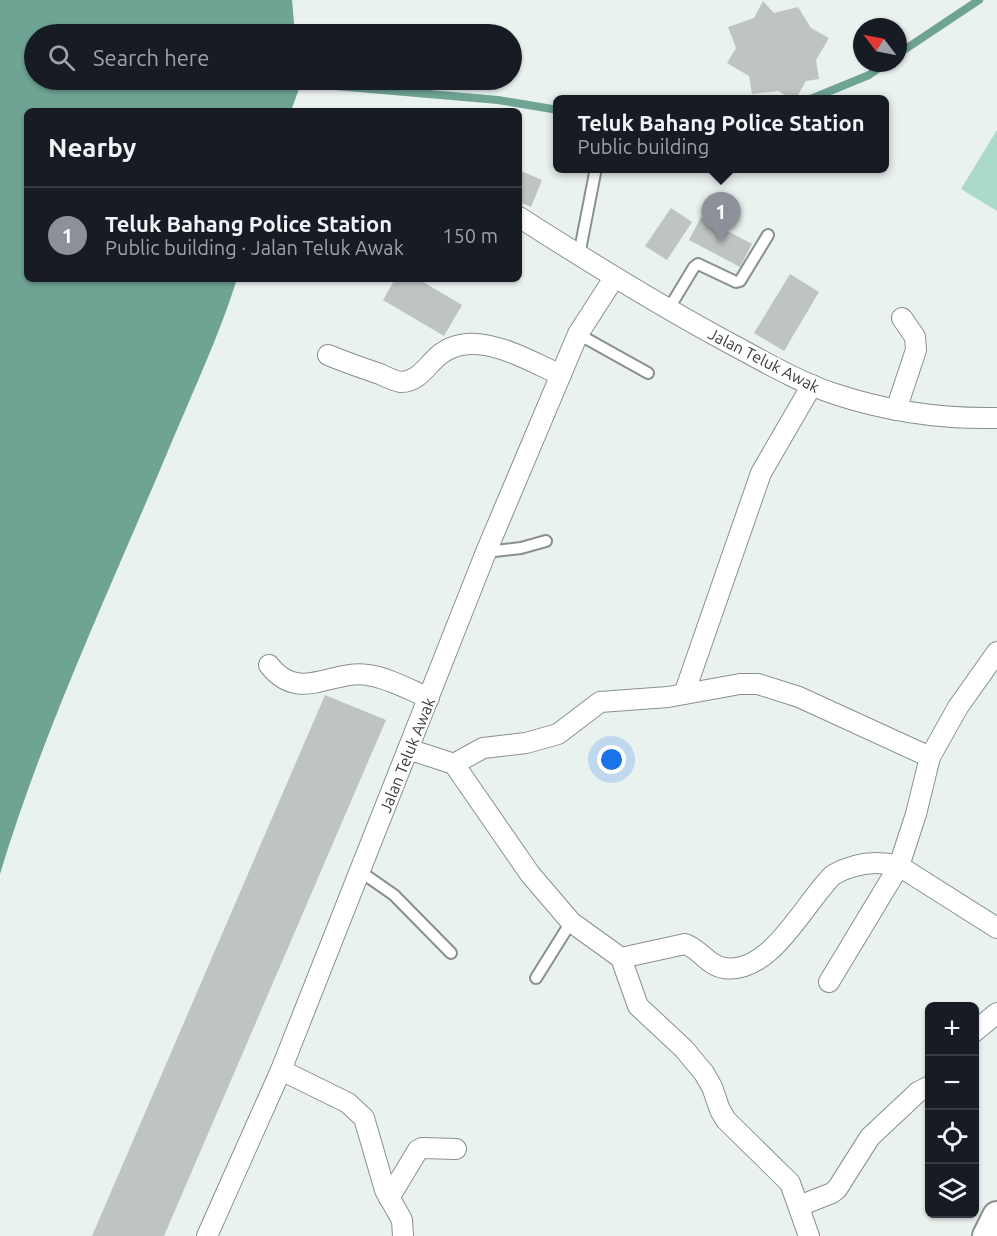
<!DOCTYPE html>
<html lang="en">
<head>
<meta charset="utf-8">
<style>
	:root { --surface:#171b24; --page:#242831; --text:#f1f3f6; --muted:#9ea1a6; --line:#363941; --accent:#8c9099 }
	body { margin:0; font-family:Ubuntu,sans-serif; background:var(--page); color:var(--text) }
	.controls { position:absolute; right:18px; bottom:18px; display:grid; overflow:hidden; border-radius:9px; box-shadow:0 2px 4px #0004 }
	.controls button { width:54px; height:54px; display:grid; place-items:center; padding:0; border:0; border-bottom:2px solid var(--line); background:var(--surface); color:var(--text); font:30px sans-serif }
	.compass { position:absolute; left:853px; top:18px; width:54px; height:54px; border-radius:50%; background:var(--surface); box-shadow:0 2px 4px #0004; rotate:302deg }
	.you { position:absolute; left:612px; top:760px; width:21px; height:21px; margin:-15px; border:4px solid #fff; border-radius:50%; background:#1a73e8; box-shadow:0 0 0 9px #1a73e833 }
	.badge { display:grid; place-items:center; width:39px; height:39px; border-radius:50%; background:var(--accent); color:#fff; font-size:20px; font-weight:700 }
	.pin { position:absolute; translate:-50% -50px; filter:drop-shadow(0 2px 3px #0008) }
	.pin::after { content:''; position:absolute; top:32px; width:21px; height:18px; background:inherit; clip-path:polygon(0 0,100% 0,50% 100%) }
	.popup { position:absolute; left:553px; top:95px; width:336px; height:78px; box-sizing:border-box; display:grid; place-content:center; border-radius:9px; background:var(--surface); filter:drop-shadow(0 2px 4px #0005); font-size:20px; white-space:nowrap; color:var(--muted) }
	.popup b { font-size:22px; color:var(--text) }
	.popup::after { content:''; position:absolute; left:50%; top:100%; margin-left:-12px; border:12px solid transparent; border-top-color:var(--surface) }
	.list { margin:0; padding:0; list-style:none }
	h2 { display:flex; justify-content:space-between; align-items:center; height:78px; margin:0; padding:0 24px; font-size:26px }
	h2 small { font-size:20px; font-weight:400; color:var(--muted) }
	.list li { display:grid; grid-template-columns:39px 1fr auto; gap:18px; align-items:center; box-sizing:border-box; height:96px; padding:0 24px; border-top:2px solid var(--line) }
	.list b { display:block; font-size:22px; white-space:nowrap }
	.list p { margin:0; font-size:20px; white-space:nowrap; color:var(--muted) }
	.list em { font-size:20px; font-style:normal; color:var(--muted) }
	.icon { flex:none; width:33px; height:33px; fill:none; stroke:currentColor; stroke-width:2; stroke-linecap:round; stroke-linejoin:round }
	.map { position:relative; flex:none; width:997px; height:1236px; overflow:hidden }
	.search { position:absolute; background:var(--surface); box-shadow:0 2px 4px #0004; left:24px; top:24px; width:498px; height:66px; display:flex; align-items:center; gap:15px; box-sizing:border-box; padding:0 21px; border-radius:33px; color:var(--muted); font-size:22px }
	.panel { position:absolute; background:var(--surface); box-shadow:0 2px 4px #0004; left:24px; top:108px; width:498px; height:174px; border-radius:9px }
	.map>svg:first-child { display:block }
</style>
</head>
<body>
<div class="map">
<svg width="997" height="1236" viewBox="0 0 997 1236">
	<rect width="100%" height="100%" fill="#eaf2ef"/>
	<!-- green -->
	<path fill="#abd9cc" d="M997,130V211L961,189Z"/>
	<!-- water -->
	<path fill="#6fa394" d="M0,0H292L295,34H34V80H301V83L291,111H27V279H237C220,333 195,387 173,439C113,583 45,725 0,874Z"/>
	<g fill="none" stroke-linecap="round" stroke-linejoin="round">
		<!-- stream -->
		<g stroke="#6fa394" stroke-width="8">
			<path d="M898,54L979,0"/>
			<path d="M301,83L498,100L558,110"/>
			<path d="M808,100L869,75L886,63"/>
		</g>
	</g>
	<!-- building -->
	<g fill="#bdc4c2">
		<path d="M763,1L774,13L798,7L811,28L829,38L816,60L819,79L806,81L795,100L778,91L752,94L749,76L727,63L736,48L728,27L754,18Z"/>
		<path d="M519,170L542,180L531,207L519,202Z"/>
		<path d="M671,208L692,222L667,260L645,246Z"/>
		<path d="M701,217L752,244L740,267L689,240Z"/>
		<path d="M790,274L819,292L784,351L754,333Z"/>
		<path d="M395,279H418L462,305L444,336L383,300Z"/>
		<path d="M325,695L386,720L164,1236H92Z"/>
	</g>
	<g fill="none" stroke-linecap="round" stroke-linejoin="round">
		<defs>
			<g id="service">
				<path d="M579,255L596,168"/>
				<path d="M668,310L694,267L698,264L736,282L740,281L768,235"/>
				<path d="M578,334L648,373"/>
				<path d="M486,552L521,548L546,541"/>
				<path d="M361,872L394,895L451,953"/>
				<path d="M536,978L571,922"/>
			</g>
			<g id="minor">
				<path d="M519,217C589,262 660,306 733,345C765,362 797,381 832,393C885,411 941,419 997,418"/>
				<path d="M328,355C345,362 362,368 380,374C386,377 394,381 401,382C416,382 425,369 434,360C469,323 524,359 561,375"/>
				<path d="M896,410L916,350L915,337L902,318"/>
				<path d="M269,665C299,704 332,669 368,675C389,678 410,690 429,698"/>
				<path d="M684,694L761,473L812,385"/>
				<path d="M408,749L454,764L530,874L571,922L621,958L638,1006L684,1049L704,1073L712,1087L720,1110L726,1120L790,1183L809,1236"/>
				<path d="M454,764L483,748L526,743L558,734L600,702L668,697L740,684H758L799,697L930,757"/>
				<path d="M621,958L685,944C699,948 708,966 724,968C771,975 804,903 833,875C854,863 876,860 899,866L997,928"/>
				<path d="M829,982L899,866L916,814L930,757L958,707L997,652"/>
				<path d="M974,1032L997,1013"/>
				<path d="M281,1070L348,1103L364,1118L385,1190L402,1220L403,1236"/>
				<path d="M389,1198L418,1150L422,1148L456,1149"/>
				<path d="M799,1206L832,1193L837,1189L870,1137L918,1092L930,1086"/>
				<path d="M207,1236L281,1070L486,552L578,334L614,278"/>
			</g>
			<path id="secondary" d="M987,1236L997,1216"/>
		</defs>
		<!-- service casing -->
		<use href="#service" stroke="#8a908e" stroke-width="14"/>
		<!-- minor casing -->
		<use href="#minor" stroke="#8a908e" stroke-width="22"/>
		<!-- secondary casing -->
		<use href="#secondary" stroke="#8a908e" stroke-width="32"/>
		<!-- service -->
		<use href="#service" stroke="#fff" stroke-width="10"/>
		<!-- minor -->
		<use href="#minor" stroke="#fff" stroke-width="20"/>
		<!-- secondary -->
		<use href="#secondary" stroke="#fff" stroke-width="28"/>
	</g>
	<g text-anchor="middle" stroke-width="4.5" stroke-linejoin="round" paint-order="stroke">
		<!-- street labels -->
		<g font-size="16" fill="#3a3d3c" stroke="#fff">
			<text transform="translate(764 360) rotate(27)" y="6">Jalan Teluk Awak</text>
			<text transform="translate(407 755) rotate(-68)" y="6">Jalan Teluk Awak</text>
		</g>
	</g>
</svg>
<div class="controls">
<button>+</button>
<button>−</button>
<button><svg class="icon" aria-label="locate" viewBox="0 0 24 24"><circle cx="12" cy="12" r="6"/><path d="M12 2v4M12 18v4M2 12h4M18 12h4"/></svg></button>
<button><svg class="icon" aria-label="layers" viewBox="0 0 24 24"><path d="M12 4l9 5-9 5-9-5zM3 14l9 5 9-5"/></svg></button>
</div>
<svg class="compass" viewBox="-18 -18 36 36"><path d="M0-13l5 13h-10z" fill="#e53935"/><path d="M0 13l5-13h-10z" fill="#9ea1a6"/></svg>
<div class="you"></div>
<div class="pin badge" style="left:721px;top:242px">1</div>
<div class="popup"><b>Teluk Bahang Police Station</b>Public building</div>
<div class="search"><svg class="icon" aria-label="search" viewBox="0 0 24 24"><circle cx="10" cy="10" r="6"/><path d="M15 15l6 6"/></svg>Search here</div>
<section class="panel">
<h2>Nearby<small></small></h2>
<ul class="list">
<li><span class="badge">1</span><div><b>Teluk Bahang Police Station</b><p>Public building · Jalan Teluk Awak</p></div><em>150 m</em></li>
</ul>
</section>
</div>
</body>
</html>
